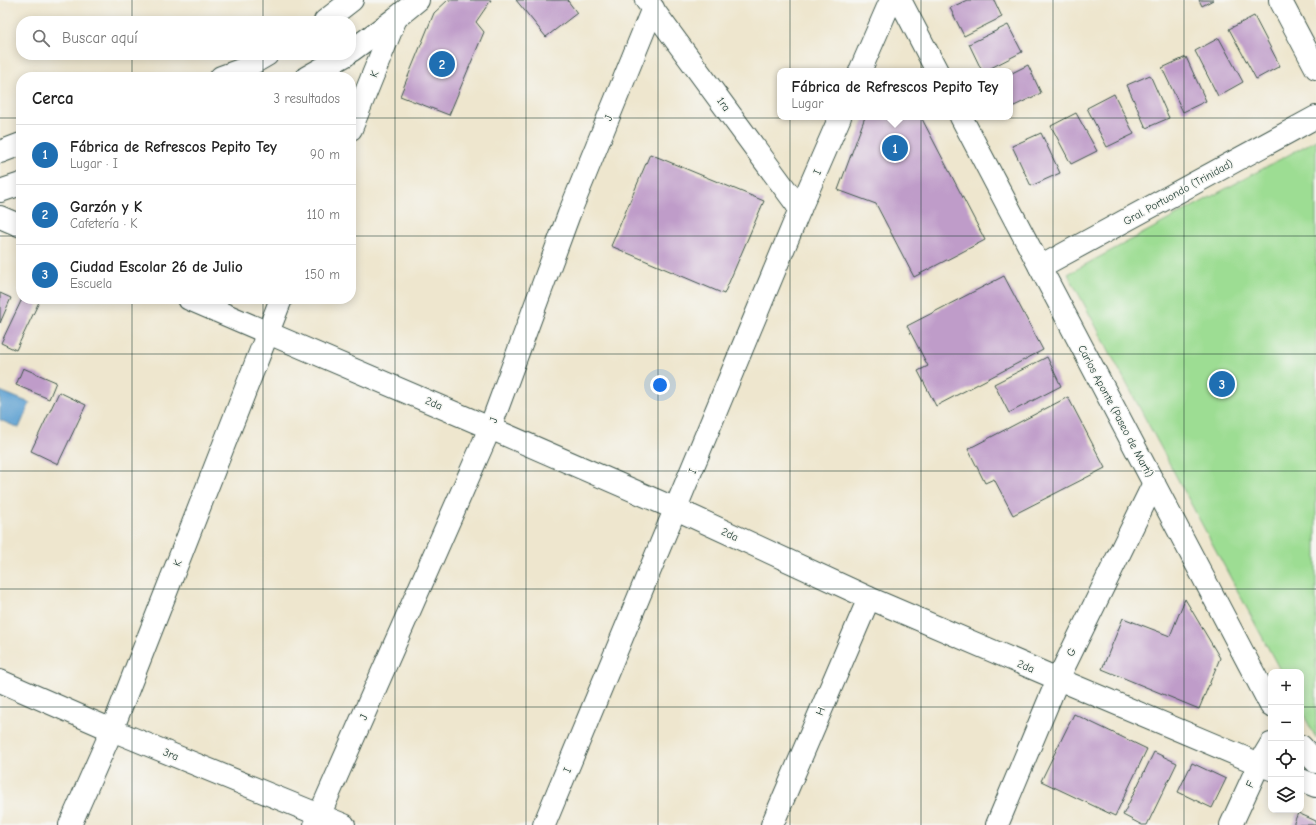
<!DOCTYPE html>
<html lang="es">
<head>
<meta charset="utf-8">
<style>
	:root { --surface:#fff; --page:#f6f6f6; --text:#222; --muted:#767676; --line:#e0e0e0; --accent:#1f6fb2 }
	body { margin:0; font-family:"Comic Neue",sans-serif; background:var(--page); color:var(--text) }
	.controls { position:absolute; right:12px; bottom:12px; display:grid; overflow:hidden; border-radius:8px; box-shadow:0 2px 10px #0003 }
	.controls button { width:36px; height:36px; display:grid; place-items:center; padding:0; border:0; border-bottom:1px solid var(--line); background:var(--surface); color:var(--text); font:20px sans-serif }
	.you { position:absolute; left:660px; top:385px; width:14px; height:14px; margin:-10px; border:3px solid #fff; border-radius:50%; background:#1a73e8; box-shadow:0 0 0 6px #1a73e833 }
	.badge { display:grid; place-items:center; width:26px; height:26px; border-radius:50%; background:var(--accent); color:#fff; font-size:13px; font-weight:700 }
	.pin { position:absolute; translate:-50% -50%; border:2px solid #fff; box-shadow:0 1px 4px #0006 }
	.popup { position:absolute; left:777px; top:68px; width:236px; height:52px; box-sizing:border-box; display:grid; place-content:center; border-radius:8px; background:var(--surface); filter:drop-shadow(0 1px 3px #0005); font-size:13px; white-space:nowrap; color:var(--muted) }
	.popup b { font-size:15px; color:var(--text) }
	.popup::after { content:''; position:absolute; left:50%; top:100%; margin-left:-8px; border:8px solid transparent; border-top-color:var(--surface) }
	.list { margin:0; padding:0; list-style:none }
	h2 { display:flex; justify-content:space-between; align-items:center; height:52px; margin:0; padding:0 16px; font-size:17px }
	h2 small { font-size:13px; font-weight:400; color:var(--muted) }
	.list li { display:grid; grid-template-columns:26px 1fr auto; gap:12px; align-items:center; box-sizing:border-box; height:60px; padding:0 16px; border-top:1px solid var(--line) }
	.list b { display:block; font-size:15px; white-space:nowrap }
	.list p { margin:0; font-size:13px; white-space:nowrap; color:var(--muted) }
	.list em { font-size:13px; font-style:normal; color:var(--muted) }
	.icon { flex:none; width:22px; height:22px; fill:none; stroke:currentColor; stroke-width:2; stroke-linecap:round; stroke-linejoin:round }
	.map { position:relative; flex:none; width:1316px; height:825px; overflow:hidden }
	.search { position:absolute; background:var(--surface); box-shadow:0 2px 10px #0003; left:16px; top:16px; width:340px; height:44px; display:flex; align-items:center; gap:10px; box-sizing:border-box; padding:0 14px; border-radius:16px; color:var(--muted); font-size:15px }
	.panel { position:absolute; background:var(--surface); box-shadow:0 2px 10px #0003; left:16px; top:72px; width:340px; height:232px; border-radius:16px }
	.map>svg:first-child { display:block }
</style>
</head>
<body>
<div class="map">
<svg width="1316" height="825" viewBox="0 0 1316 825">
	<rect width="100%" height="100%" fill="#f6f6f2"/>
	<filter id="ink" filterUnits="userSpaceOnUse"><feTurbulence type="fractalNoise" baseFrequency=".025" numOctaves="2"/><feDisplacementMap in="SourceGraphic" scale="8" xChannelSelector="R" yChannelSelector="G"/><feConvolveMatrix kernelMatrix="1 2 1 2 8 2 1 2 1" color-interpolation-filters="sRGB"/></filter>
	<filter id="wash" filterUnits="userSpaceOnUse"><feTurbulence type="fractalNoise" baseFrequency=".012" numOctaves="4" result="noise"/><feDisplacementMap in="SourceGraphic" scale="16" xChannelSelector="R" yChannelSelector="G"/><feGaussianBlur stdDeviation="0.9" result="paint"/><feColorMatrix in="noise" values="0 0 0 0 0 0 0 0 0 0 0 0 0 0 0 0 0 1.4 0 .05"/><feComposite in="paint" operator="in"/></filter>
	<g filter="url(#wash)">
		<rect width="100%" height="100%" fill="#eee6ce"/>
		<!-- green -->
		<path fill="#9ddd93" stroke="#5e8d64" d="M1316,140V738L1301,710V672H1281L1068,274Z"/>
		<!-- water -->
		<path fill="#5ea1d2" stroke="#3e6f83" d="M0,391L30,403L19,428L0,420Z"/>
		<g id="blocks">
			<!-- building -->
			<g fill="#bf9cc9">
				<path d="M448,0H491L476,22L484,32L449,115L400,96L434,13Z"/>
				<path d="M516,0H569L568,1L577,13L546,37Z"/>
				<path d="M967,0H994L1002,17L964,36L950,8Z"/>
				<path d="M1199,0H1213L1202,6Z"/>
				<path d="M1254,16L1280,66L1256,79L1229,29Z"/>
				<path d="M1008,25L1022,52L985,71H982L969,44Z"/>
				<path d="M1219,38L1243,82L1218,96L1195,51Z"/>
				<path d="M1186,57L1206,101L1183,112L1162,68Z"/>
				<path d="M1028,65L1041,93L1010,108V74Z"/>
				<path d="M1150,75L1169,118L1146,128L1127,85Z"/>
				<path d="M1114,94L1134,134L1107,147L1087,108Z"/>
				<path d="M1076,113L1097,151L1071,164L1051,126Z"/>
				<path d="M865,117H921L985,240L914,277L876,204L838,190Z"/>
				<path d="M1041,133L1060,173L1031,186L1012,146Z"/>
				<path d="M650,154L764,201L724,294L611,246Z"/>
				<path d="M1004,276L1043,350L936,406L918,371L928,366L907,326Z"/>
				<path d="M0,293L11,298L0,323Z"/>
				<path d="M22,299H33L39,302L16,350L1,343Z"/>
				<path d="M1047,357L1061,386L1009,413L994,384Z"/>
				<path d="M23,368L56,382L49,399L16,385Z"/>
				<path d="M59,392L86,405L58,464L31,451Z"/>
				<path d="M1068,397L1105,468L1013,515L994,479L985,483L968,449Z"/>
				<path d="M1185,599L1220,658L1199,709L1102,669L1123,618L1170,636Z"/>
				<path d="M1074,714L1147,749L1115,816L1041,781Z"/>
				<path d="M1154,752L1177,763L1147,825H1142L1123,815Z"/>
				<path d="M1192,763L1226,779L1212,808L1178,792Z"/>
				<path d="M1298,813L1316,821V825H1293Z"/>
			</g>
		</g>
	</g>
	<g filter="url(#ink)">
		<use href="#blocks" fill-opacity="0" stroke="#3e564b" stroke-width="1"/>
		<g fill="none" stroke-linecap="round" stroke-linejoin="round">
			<defs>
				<g id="minor">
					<path d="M646,0L800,209"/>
					<path d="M900,0L937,71"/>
					<path d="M1280,0L1316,68"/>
					<path d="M860,71L891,0"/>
					<path d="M961,117L1271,706"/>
					<path d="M351,129L396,18"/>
					<path d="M1040,267L1316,117"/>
					<path d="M0,681L112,730L344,825"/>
					<path d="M1301,746L1316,762"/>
					<path d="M70,825L112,730L281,299"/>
					<path d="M315,825L490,428L569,214L653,8"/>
					<path d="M544,825L800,209L840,117"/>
					<path d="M772,825L869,598"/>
					<path d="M997,825L1058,679L1154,483"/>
					<path d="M1231,825L1259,764L1271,744"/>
				</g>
				<g id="major">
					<path d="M325,21L352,0"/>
					<path d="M351,51L396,18L418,0"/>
					<path d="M221,77L243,69L267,55"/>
					<path d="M307,77L346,55"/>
					<path d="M0,152L21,144"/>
					<path d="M0,191L21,184"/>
					<path d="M0,217L21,226"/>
					<path d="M189,299L490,428L676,509L869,598L1058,679L1271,769"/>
					<path d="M1301,780L1316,786"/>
				</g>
			</defs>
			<!-- minor casing -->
			<use href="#minor" stroke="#3e564b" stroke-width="24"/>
			<!-- major casing -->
			<use href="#major" stroke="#3e564b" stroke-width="24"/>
			<!-- minor -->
			<use href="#minor" stroke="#fff" stroke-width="22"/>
			<!-- major -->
			<use href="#major" stroke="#fff" stroke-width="22"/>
		</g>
	</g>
	<!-- grid -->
	<path fill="none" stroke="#1f3d34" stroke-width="1" stroke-opacity="0.55" d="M132,0V21M263,0V21M395,0V825M526,0V825M658,0V825M790,0V825M921,0V825M1053,0V825M1184,0V825M132,55V77M263,55V77M0,118H21M351,118H1316M0,236H21M351,236H1316M132,299V825M263,299V825M0,354H1316M0,471H1316M0,589H1316M0,707H1271M1301,707H1316"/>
	<g text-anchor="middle" stroke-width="3" stroke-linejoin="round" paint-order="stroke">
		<!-- street labels -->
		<g font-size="11" fill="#1f3d34" stroke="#f6f6f2">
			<text transform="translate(374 74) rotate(-68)" y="4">K</text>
			<text transform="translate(724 104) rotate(54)" y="4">1ra</text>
			<text transform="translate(608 118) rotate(-68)" y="4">J</text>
			<text transform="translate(817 172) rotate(-67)" y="4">I</text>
			<text transform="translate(1178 192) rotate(-29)" y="4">Gral. Portuondo (Trinidad)</text>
			<text transform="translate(434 403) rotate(23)" y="4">2da</text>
			<text transform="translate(1116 411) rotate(62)" y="4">Carlos Aponte (Paseo de Martí)</text>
			<text transform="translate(493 420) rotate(-70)" y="4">J</text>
			<text transform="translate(692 471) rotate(-68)" y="4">I</text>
			<text transform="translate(730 534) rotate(25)" y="4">2da</text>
			<text transform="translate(177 563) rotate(-69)" y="4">K</text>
			<text transform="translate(1071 652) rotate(-64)" y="4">G</text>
			<text transform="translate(1026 666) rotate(23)" y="4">2da</text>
			<text transform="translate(820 711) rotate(-67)" y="4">H</text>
			<text transform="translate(363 717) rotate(-66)" y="4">J</text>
			<text transform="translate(171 754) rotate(22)" y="4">3ra</text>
			<text transform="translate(567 770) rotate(-67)" y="4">I</text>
			<text transform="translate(1250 784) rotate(-66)" y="4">F</text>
		</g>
	</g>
</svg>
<div class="controls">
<button>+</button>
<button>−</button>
<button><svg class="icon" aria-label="locate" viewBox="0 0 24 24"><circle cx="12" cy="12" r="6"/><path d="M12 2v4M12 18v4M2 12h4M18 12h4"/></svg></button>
<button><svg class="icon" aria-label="layers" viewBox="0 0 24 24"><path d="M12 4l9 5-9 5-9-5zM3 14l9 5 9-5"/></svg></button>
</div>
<div class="you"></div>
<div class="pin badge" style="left:895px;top:148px">1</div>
<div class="popup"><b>Fábrica de Refrescos Pepito Tey</b>Lugar</div>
<div class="pin badge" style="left:442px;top:64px">2</div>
<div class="pin badge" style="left:1222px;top:384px">3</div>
<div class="search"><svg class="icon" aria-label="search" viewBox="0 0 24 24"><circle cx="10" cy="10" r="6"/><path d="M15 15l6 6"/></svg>Buscar aquí</div>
<section class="panel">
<h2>Cerca<small>3 resultados</small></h2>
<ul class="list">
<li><span class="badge">1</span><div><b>Fábrica de Refrescos Pepito Tey</b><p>Lugar · I</p></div><em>90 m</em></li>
<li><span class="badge">2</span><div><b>Garzón y K</b><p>Cafetería · K</p></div><em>110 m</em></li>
<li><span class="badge">3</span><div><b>Ciudad Escolar 26 de Julio</b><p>Escuela</p></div><em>150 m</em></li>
</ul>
</section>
</div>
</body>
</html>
